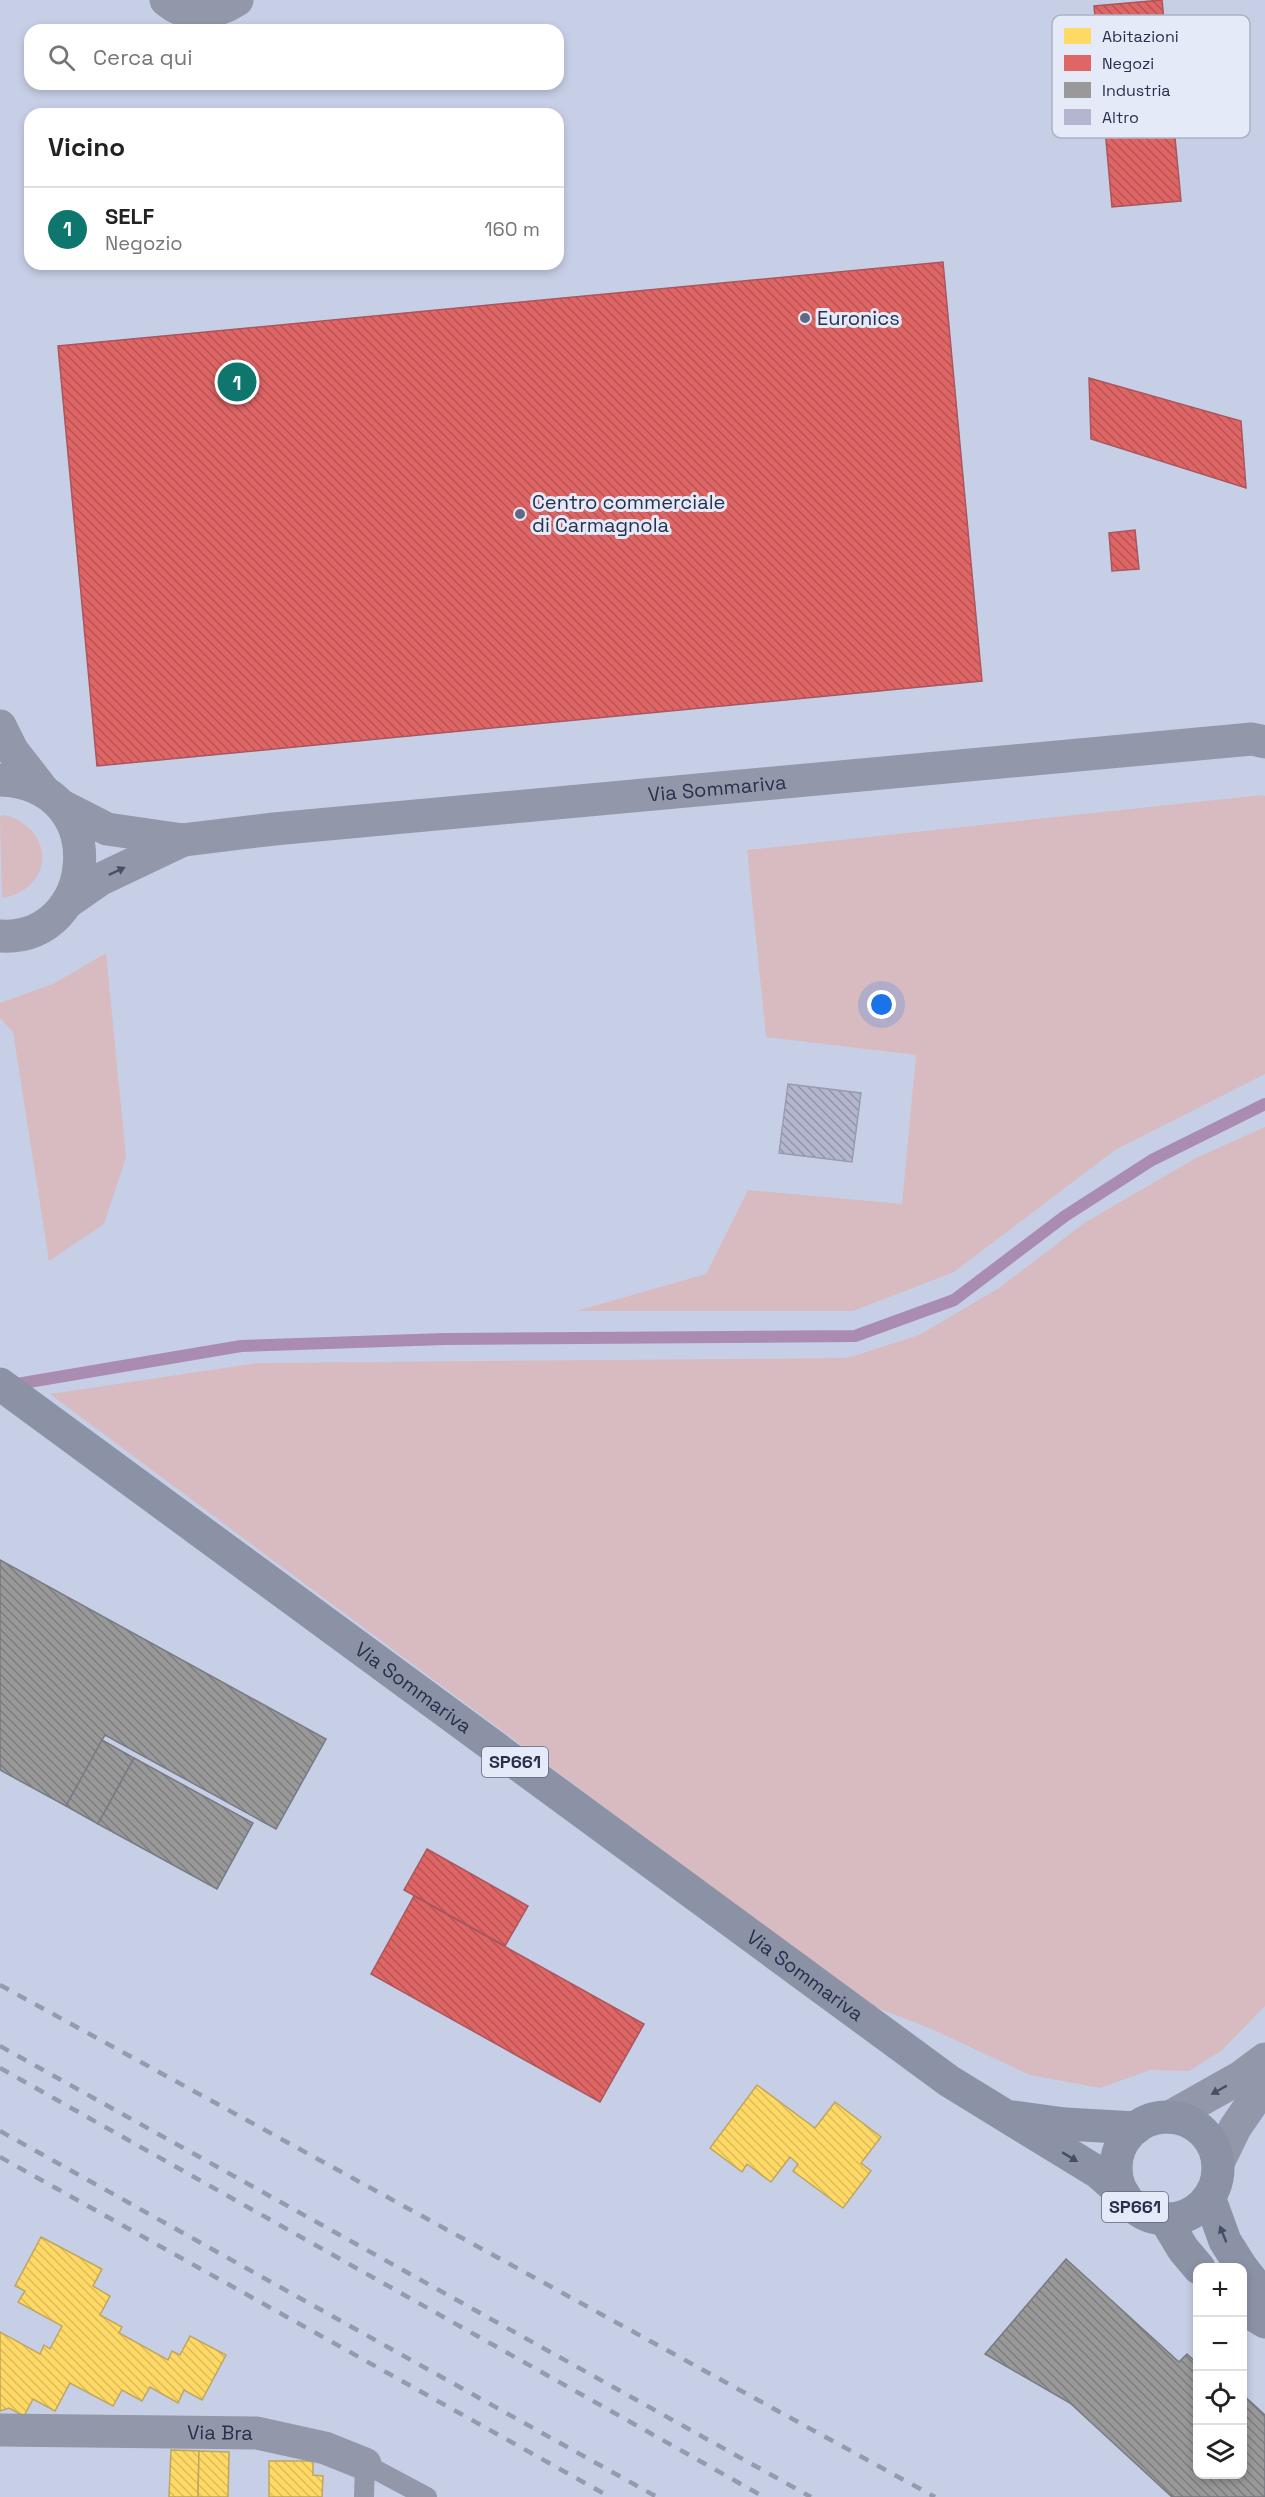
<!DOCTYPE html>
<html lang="it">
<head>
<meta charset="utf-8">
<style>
	:root { --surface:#fff; --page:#f2f2f2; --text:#222; --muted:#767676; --line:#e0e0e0; --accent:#0f766e }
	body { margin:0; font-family:"Space Grotesk",sans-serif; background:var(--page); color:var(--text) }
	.controls { position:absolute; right:18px; bottom:18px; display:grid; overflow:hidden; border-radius:12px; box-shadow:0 3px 9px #0003 }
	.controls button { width:54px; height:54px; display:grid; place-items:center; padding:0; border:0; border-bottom:2px solid var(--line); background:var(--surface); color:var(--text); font:30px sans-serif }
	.you { position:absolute; left:882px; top:1005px; width:21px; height:21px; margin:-15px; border:4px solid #fff; border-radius:50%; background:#1a73e8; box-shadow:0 0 0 9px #1a73e833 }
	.badge { display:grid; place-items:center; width:39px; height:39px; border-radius:50%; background:var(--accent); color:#fff; font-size:20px; font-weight:700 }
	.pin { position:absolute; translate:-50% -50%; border:3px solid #fff; box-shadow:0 2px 6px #0006 }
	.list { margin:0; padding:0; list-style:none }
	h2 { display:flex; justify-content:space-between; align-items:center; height:78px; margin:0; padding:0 24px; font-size:26px }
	h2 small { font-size:20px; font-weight:400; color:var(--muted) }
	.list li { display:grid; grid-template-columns:39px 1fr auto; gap:18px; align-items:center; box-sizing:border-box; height:84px; padding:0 24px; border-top:2px solid var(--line) }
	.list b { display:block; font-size:22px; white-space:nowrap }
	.list p { margin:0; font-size:20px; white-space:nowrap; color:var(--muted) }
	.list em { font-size:20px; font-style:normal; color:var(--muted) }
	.icon { flex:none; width:33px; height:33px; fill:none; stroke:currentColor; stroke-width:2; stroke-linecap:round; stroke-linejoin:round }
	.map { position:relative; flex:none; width:1265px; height:2497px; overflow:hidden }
	.search { position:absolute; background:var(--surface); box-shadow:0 3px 9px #0003; left:24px; top:24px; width:540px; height:66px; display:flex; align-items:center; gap:15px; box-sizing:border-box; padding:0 21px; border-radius:18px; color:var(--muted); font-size:22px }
	.panel { position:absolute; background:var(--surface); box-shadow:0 3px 9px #0003; left:24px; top:108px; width:540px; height:162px; border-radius:18px }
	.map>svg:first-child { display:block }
</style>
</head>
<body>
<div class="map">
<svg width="1265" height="2497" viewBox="0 0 1265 2497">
	<defs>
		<pattern id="homes-back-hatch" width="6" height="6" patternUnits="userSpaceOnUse" patternTransform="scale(1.5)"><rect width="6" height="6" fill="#ffd966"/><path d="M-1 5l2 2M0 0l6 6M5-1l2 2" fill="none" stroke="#dbbb5a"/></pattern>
		<pattern id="shops-back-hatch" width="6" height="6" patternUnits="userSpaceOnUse" patternTransform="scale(1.5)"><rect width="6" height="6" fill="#e06666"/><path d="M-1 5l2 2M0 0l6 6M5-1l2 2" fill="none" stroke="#b65456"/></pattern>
		<pattern id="industry-back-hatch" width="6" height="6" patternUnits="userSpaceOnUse" patternTransform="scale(1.5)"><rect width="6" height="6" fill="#999"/><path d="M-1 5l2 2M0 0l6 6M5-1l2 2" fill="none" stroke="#7d7d7f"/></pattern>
		<pattern id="building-back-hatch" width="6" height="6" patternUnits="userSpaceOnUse" patternTransform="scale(1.5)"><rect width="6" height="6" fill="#b4b6cf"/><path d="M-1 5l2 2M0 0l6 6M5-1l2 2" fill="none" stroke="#9294aa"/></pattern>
	</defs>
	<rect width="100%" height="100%" fill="#c7cfe7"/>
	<!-- green -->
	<g fill="#d7bbc0">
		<path d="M1262,795L1265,796V1074L1115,1150L954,1272L853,1311H576L706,1274L748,1190L902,1204L916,1055L766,1037L747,850Z"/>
		<path d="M5,815C56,830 54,889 2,898L0,816Z"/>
		<path d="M106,953L126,1157L104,1224L49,1261L13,1032L0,1018V1003L53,984Z"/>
		<path d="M1265,1127V2006L1221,2051L1189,2071L1150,2070L1100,2088L1030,2075L934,2030L870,2005L50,1394L257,1363L847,1358L919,1335L999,1288L1084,1223L1196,1158Z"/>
	</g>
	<!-- homes -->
	<g fill="url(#homes-back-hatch)" stroke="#bea65e" stroke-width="1.5">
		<path d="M757,2085L815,2128L835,2102L881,2137L861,2163L871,2171L843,2208L793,2171L798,2164L790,2157L771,2182L747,2164L742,2172L710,2148Z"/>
		<path d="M41,2237L102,2269L93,2286L110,2296L100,2315L122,2327L119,2333L168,2360L172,2351L180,2355L190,2336L226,2355L202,2400L184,2390L178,2403L150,2387L142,2401L122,2390L113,2406L70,2383L55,2411L33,2399L24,2416L9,2408L0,2411V2332L40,2354L44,2345L50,2349L62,2326L18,2302L25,2291L15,2286Z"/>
		<path d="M171,2450L199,2451L198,2497H169Z"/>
		<path d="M199,2451L229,2452L228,2497H198Z"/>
		<path d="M269,2461H313V2475L323,2476L322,2497H269Z"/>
	</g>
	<!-- shops -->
	<g fill="url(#shops-back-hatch)" stroke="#a9565e" stroke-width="1.5">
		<path d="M1162,0L1181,201L1112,207L1094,6Z"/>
		<path d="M943,262L982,681L97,766L58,346Z"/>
		<path d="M1089,378L1241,421L1246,488L1091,439Z"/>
		<path d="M1135,530L1139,569L1112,571L1109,533Z"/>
		<path d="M427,1849L528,1906L505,1946L404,1890Z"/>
		<path d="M414,1896L644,2024L600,2102L371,1974Z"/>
	</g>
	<!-- industry -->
	<g fill="url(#industry-back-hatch)" stroke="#777a82" stroke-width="1.5">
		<path d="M0,1560L326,1739L276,1829L105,1735L66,1806L0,1770Z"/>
		<path d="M102,1740L134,1758L98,1824L66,1806Z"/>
		<path d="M134,1758L253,1823L217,1889L98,1824Z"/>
		<path d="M1066,2259L1179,2362L1187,2354L1198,2364V2474H1242V2394L1265,2415V2497H1172L1070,2403L985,2354Z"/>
	</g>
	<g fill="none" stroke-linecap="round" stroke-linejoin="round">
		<!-- stream -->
		<path stroke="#aa8cb0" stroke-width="12" d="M11,1385L241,1346L445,1339L855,1336L954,1300L1065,1216L1152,1160L1265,1104"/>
	</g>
	<!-- building -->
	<path fill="url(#building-back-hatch)" stroke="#9a9bb3" stroke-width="1.5" d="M788,1084L861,1093L852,1162L779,1153Z"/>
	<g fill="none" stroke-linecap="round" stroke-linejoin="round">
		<!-- lane -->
		<path stroke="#9298a9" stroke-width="20" d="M364,2497L365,2464L427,2497"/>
		<!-- street -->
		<g stroke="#9298a9" stroke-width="33">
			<path d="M166,0C188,19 215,14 237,0"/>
			<path d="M0,726L12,750L43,790"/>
			<path d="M0,780C114,784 98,942 0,936"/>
			<path id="s1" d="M62,806L107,829L183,840L274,829L1252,739L1265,742"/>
			<path d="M68,902L101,879L183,840"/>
			<path d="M1170,2117L1241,2077L1265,2059"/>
			<path d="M1218,2163L1235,2128L1265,2084"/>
			<path id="s2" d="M0,2430L257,2433L325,2448L365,2464"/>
		</g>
		<!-- primary -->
		<g stroke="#8c92a6" stroke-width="33">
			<path id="s3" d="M0,1384L949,2081L1099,2173L1124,2195"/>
			<path d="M1014,2117L1065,2124L1136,2128"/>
			<circle cx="1167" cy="2168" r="51"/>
			<path d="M1209,2197L1225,2241L1242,2268"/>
			<path d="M1165,2219L1183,2249L1199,2268"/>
			<path d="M1242,2268L1265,2297"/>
			<path d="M1242,2308L1265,2322"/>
		</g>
		<!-- rail -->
		<g stroke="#959aac" stroke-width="4.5" stroke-dasharray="10 10" stroke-linecap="butt">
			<path d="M0,1985L935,2497"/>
			<path d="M0,2046L811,2497"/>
			<path d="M0,2068L764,2497"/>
			<path d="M0,2131L657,2497"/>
			<path d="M0,2157L610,2497"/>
		</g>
	</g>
	<!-- one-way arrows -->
	<defs><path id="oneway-solid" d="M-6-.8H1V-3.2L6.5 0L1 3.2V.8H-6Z" transform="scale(1.5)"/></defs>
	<g fill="#484f69">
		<use href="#oneway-solid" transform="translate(117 871) rotate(-25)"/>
		<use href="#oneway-solid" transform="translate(1219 2090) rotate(151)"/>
	</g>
	<g fill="#464d68">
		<use href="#oneway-solid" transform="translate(1070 2157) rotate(31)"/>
		<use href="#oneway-solid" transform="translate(1223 2234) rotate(-112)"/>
	</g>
	<!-- markers -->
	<g fill="#606883" stroke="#e5eaf9" stroke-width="2">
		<circle cx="805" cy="318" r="6"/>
		<circle cx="520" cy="514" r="6"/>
	</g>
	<g text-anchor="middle" stroke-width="6" stroke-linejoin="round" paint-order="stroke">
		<!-- shield labels -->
		<g fill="#e5eaf9" stroke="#616881" stroke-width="1.5">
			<rect x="482" y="1747" width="66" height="30" rx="4.5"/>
			<rect x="1102" y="2192" width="66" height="30" rx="4.5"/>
		</g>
		<g font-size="18" font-weight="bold" fill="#28304d">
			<text x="515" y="1768">SP661</text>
			<text x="1135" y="2213">SP661</text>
		</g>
		<!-- poi labels -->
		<g font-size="20" fill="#28304d" stroke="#e5eaf9" text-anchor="start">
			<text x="817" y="325">Euronics</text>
			<text x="532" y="509">Centro commerciale<tspan x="532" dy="23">di Carmagnola</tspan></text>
		</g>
		<!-- street labels -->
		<g font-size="20" fill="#28304d" stroke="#e5eaf9">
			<text dy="7" stroke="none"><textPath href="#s1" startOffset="664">Via Sommariva</textPath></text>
			<text dy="7" stroke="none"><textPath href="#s3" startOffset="513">Via Sommariva</textPath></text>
			<text dy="7" stroke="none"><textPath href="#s3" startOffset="999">Via Sommariva</textPath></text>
			<text dy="7" stroke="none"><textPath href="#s2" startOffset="220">Via Bra</textPath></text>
		</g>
	</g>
	<!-- legend -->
	<rect x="1052" y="15" width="198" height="123" rx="9" fill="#e5eaf9" stroke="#acb2c5" stroke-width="1.5"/>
	<rect x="1064" y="28" width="27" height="16" fill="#ffd966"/>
	<rect x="1064" y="55" width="27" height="16" fill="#e06666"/>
	<rect x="1064" y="82" width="27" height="16" fill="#999"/>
	<rect x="1064" y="109" width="27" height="16" fill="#b4b6cf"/>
	<g font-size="16" fill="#28304d">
		<text x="1102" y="42">Abitazioni</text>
		<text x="1102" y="69">Negozi</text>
		<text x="1102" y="96">Industria</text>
		<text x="1102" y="123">Altro</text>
	</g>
</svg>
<div class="controls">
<button>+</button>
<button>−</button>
<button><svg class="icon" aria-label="locate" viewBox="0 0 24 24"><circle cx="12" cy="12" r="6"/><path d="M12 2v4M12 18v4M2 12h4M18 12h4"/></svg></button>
<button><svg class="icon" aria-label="layers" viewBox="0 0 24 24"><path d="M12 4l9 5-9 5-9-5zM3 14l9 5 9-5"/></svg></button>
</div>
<div class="you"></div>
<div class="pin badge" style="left:237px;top:382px">1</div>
<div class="search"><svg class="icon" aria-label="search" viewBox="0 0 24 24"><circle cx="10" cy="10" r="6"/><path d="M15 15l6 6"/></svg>Cerca qui</div>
<section class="panel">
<h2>Vicino<small></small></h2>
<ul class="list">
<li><span class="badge">1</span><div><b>SELF</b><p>Negozio</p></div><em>160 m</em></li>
</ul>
</section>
</div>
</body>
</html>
